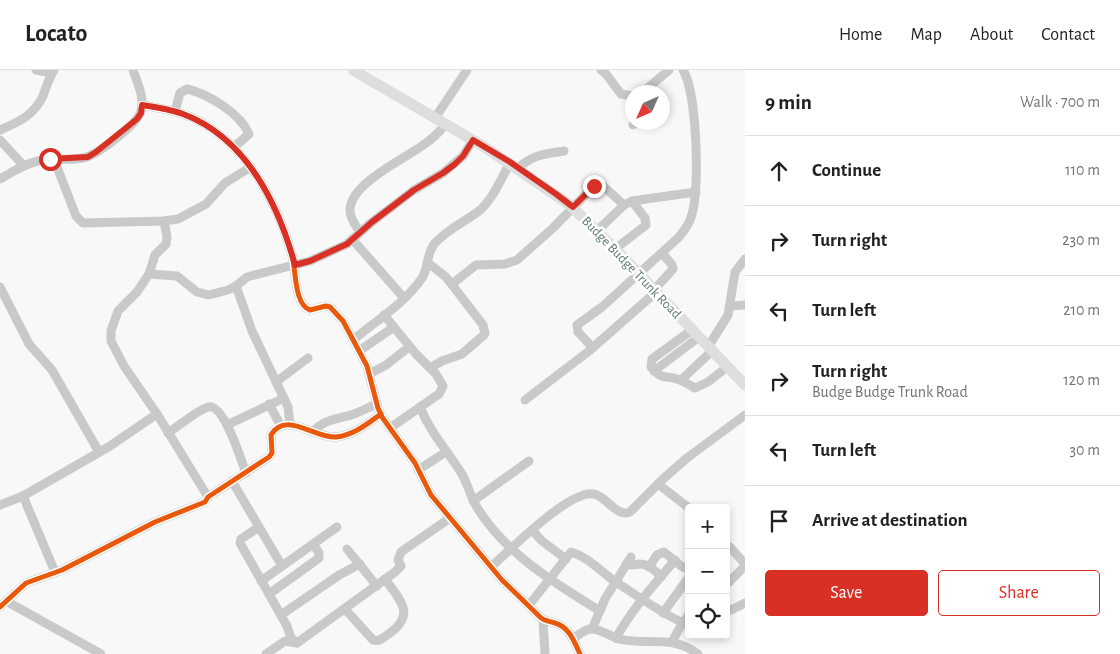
<!DOCTYPE html>
<html lang="en">
<head>
<meta charset="utf-8">
<style>
	:root { --surface:#fff; --page:#f2f2f2; --text:#202124; --muted:#757577; --line:#e0e0e0; --accent:#d93025 }
	body { margin:0; font-family:"Alegreya Sans",sans-serif; background:var(--page); color:var(--text) }
	.controls { position:absolute; right:15px; bottom:15px; display:grid; overflow:hidden; border-radius:5px; box-shadow:0 2px 8px #0003 }
	.controls button { width:45px; height:45px; display:grid; place-items:center; padding:0; border:0; border-bottom:1px solid var(--line); background:var(--surface); color:var(--text); font:25px sans-serif }
	.compass { position:absolute; left:625px; top:15px; width:45px; height:45px; border-radius:50%; background:var(--surface); box-shadow:0 2px 8px #0003; rotate:225deg }
	.stop { position:absolute; width:15px; height:15px; margin:-11px; border:4px solid #d93025; border-radius:50%; background:#fff }
	.stop.end { background:#d93025; border-color:#fff; box-shadow:0 1px 5px #0008 }
	.list { margin:0; padding:0; list-style:none }
	h2 { display:flex; justify-content:space-between; align-items:center; height:65px; margin:0; padding:0 20px; font-size:21px }
	h2 small { font-size:16px; font-weight:400; color:var(--muted) }
	.list li { display:grid; grid-template-columns:32px 1fr auto; gap:15px; align-items:center; box-sizing:border-box; height:70px; padding:0 20px; border-top:1px solid var(--line) }
	.list b { display:block; font-size:19px; white-space:nowrap }
	.list p { margin:0; font-size:16px; white-space:nowrap; color:var(--muted) }
	.list em { font-size:16px; font-style:normal; color:var(--muted) }
	.actions { display:flex; gap:10px; padding:15px 20px }
	.actions a { flex:1; padding:11px 0; border:1px solid var(--accent); border-radius:5px; text-align:center; font-size:18px; color:var(--accent) }
	.actions .main { background:var(--accent); color:#fff }
	.icon { flex:none; width:28px; height:28px; fill:none; stroke:currentColor; stroke-width:2; stroke-linecap:round; stroke-linejoin:round }
	.map { position:relative; flex:none; width:745px; height:584px; overflow:hidden }
	header { display:flex; align-items:center; gap:30px; box-sizing:border-box; height:70px; padding:0 25px; background:var(--surface); border-bottom:1px solid var(--line) }
	header strong { font-size:24px }
	nav { display:flex; gap:28px; margin-inline-start:auto; font-size:18px }
	main { display:flex }
	aside { flex:1; background:var(--surface) }
	.map>svg:first-child { display:block }
</style>
</head>
<body>
<header>
<strong>Locato</strong>
<nav><a>Home</a><a>Map</a><a>About</a><a>Contact</a></nav>
</header>
<main>
<div class="map">
<svg width="745" height="584" viewBox="0 0 745 584">
	<rect width="100%" height="100%" fill="#f8f8f8"/>
	<g fill="none" stroke-linecap="round" stroke-linejoin="round">
		<!-- minor -->
		<g stroke="#c8c9c9" stroke-width="9">
			<path d="M36,0L52,3"/>
			<path d="M601,0L606,4L621,24L632,26"/>
			<path d="M643,22L669,0"/>
			<path d="M142,35C164,39 186,42 204,54C250,82 278,134 292,185C296,199 294,235 310,240L326,236L330,237L343,251L367,296L378,338L382,347L415,393L431,425L502,510L540,547C544,551 549,551 555,553C569,557 574,571 580,584"/>
			<path d="M175,41L180,23L187,19C208,24 240,43 249,64L234,77"/>
			<path d="M435,48L467,0"/>
			<path d="M633,55L638,52"/>
			<path d="M0,60C19,52 34,45 43,26C46,17 49,8 54,0"/>
			<path d="M0,70L24,96"/>
			<path d="M54,89L76,146L83,153L164,151L178,149L206,134L225,113L251,97"/>
			<path d="M518,98C534,84 545,84 564,81"/>
			<path d="M0,109C12,102 24,94 38,91C52,87 68,91 83,88C96,86 138,54 141,41C145,28 137,12 133,0"/>
			<path d="M164,151L167,167L166,174L155,185L149,204L137,222L118,241L111,261V271L124,296L157,344L208,427"/>
			<path d="M597,161L624,135L632,131L696,122"/>
			<path d="M360,162C356,156 350,149 350,141C349,113 407,88 426,73C434,68 440,61 446,54"/>
			<path d="M352,169L404,228"/>
			<path d="M615,179L646,155L645,148L632,131"/>
			<path d="M428,193L446,207L483,255L485,264L462,284L442,291L430,298"/>
			<path d="M149,204L177,206L197,222L209,225L228,220L236,216L247,207L310,191L347,174L372,152L414,120L443,103L463,86L473,70"/>
			<path d="M452,214L476,195L505,194L517,190L553,158L596,114H601L624,135"/>
			<path d="M236,216L252,261L288,337L290,354"/>
			<path d="M0,217L29,274L52,300L99,382"/>
			<path d="M654,220L673,199L672,195L662,183"/>
			<path d="M730,236L745,235"/>
			<path d="M384,245L416,284L436,304L443,316L439,324L390,358"/>
			<path d="M692,260L652,289L651,297C664,312 665,304 680,310C686,312 690,316 695,318L708,312L727,297"/>
			<path d="M353,270C376,251 405,233 422,208C429,197 426,183 435,173C448,159 464,152 479,141C493,129 501,109 510,93"/>
			<path d="M708,277L728,245L735,202L745,189"/>
			<path d="M593,278L578,262L577,255L602,237L679,167C685,160 690,153 692,144C700,119 697,22 683,0"/>
			<path d="M359,281L394,257"/>
			<path d="M654,301L699,267"/>
			<path d="M369,304L386,295L409,277"/>
			<path d="M681,310L712,281"/>
			<path d="M276,312L308,288"/>
			<path d="M525,330L589,281L656,222"/>
			<path d="M269,334L281,356"/>
			<path d="M420,337C430,362 446,379 460,401C468,413 470,427 478,439C507,485 555,513 600,541"/>
			<path d="M227,355L284,328"/>
			<path d="M313,362C323,349 340,349 354,344C362,341 369,337 377,334"/>
			<path d="M168,363C179,356 196,341 208,337C224,333 241,390 246,403"/>
			<path d="M418,400L446,382"/>
			<path d="M232,411L282,496"/>
			<path d="M658,414L689,438"/>
			<path d="M23,426L55,502"/>
			<path d="M473,431L529,391"/>
			<path d="M0,435L23,426L110,376L157,344"/>
			<path d="M259,457L241,469L240,473L287,556L291,568L297,573"/>
			<path d="M532,460L542,471L566,489"/>
			<path d="M726,475L730,477L745,494"/>
			<path d="M347,479L377,516"/>
			<path d="M626,494C632,496 633,495 639,494C648,493 656,501 661,507"/>
			<path d="M491,497C509,481 570,419 594,424C606,426 617,448 630,442L663,409L687,388L745,345"/>
			<path d="M649,497L657,485L664,482L681,496L689,500"/>
			<path d="M261,511L337,457"/>
			<path d="M726,515L745,496"/>
			<path d="M269,524L319,488V483L314,475"/>
			<path d="M6,531L101,584"/>
			<path d="M529,535L571,482C588,487 599,500 613,510C636,525 658,541 683,553"/>
			<path d="M0,537L26,513L62,500L155,452L205,432L208,427L269,387L272,383L271,365C286,340 315,369 336,367C354,365 367,354 381,344"/>
			<path d="M345,539L373,570C380,572 384,567 390,563C416,544 400,530 385,509"/>
			<path d="M731,540L745,533"/>
			<path d="M663,543L689,507"/>
			<path d="M281,545L339,505L360,494"/>
			<path d="M543,550L545,584"/>
			<path d="M592,559L605,529L631,487"/>
			<path d="M616,568C632,539 654,515 675,490"/>
			<path d="M573,569C578,565 584,560 590,559C599,558 610,566 619,569C648,576 672,564 698,584"/>
			<path d="M672,572L679,559L689,544"/>
			<path d="M266,584L285,571L297,573L395,502L401,496L398,490L401,482L450,448"/>
		</g>
		<!-- major -->
		<path stroke="#dedede" stroke-width="11" d="M353,0L483,76L570,135L619,183L745,315"/>
		<defs>
			<g id="cycleway">
				<path d="M142,35C164,39 186,42 204,54C250,82 278,134 292,185C296,199 294,235 310,240L326,236L330,237L343,251L367,296L378,338L382,347L415,393L431,425L502,510L540,547C544,551 549,551 555,553C569,557 574,571 580,584"/>
				<path d="M0,537L26,513L62,500L155,452L205,432L208,427L269,387L272,383L271,365C286,340 315,369 336,367C354,365 367,354 381,344"/>
			</g>
		</defs>
		<!-- cycleway casing -->
		<use href="#cycleway" stroke="#fff" stroke-width="8"/>
		<!-- cycleway -->
		<use href="#cycleway" stroke="#e8590c" stroke-width="5"/>
	</g>
	<g fill="none" stroke-linecap="round" stroke-linejoin="round">
		<!-- route -->
		<path stroke="#d93025" stroke-width="6" d="M50,89L88,87L96,82L137,49L141,43L142,35C156,37 170,39 183,44C247,68 278,134 295,195L310,191L347,174L372,152L414,120L443,103L455,94L463,86L473,70L510,92L556,124L573,137L594,116"/>
	</g>
	<g text-anchor="middle" stroke-width="5" stroke-linejoin="round" paint-order="stroke">
		<!-- street labels -->
		<g font-size="14" fill="#617779" stroke="#fff">
			<text transform="translate(632 197) rotate(46)" y="5">Budge Budge Trunk Road</text>
		</g>
	</g>
</svg>
<div class="controls">
<button>+</button>
<button>−</button>
<button><svg class="icon" aria-label="locate" viewBox="0 0 24 24"><circle cx="12" cy="12" r="6"/><path d="M12 2v4M12 18v4M2 12h4M18 12h4"/></svg></button>
</div>
<svg class="compass" viewBox="-18 -18 36 36"><path d="M0-13l5 13h-10z" fill="#e53935"/><path d="M0 13l5-13h-10z" fill="#757577"/></svg>
<div class="stop" style="left:50px;top:89px"></div>
<div class="stop end" style="left:594px;top:116px"></div>
</div>
<aside>
<h2>9 min<small>Walk · 700 m</small></h2>
<ul class="list">
<li><svg class="icon" aria-label="ahead" viewBox="0 0 24 24"><path d="M12 20V5M6 11l6-6 6 6"/></svg><div><b>Continue</b></div><em>110 m</em></li>
<li><svg class="icon" aria-label="right" viewBox="0 0 24 24"><path d="M7 20v-9h11M14 6l5 5-5 5"/></svg><div><b>Turn right</b></div><em>230 m</em></li>
<li><svg class="icon" aria-label="left" viewBox="0 0 24 24"><path d="M17 20v-9H6M10 6l-5 5 5 5"/></svg><div><b>Turn left</b></div><em>210 m</em></li>
<li><svg class="icon" aria-label="right" viewBox="0 0 24 24"><path d="M7 20v-9h11M14 6l5 5-5 5"/></svg><div><b>Turn right</b><p>Budge Budge Trunk Road</p></div><em>120 m</em></li>
<li><svg class="icon" aria-label="left" viewBox="0 0 24 24"><path d="M17 20v-9H6M10 6l-5 5 5 5"/></svg><div><b>Turn left</b></div><em>30 m</em></li>
<li><svg class="icon" aria-label="arrive" viewBox="0 0 24 24"><path d="M6 21V4h12l-3 4 3 4H6"/></svg><div><b>Arrive at destination</b></div></li>
</ul>
<div class="actions"><a class="main">Save</a><a>Share</a></div>
</aside>
</main>
</body>
</html>
